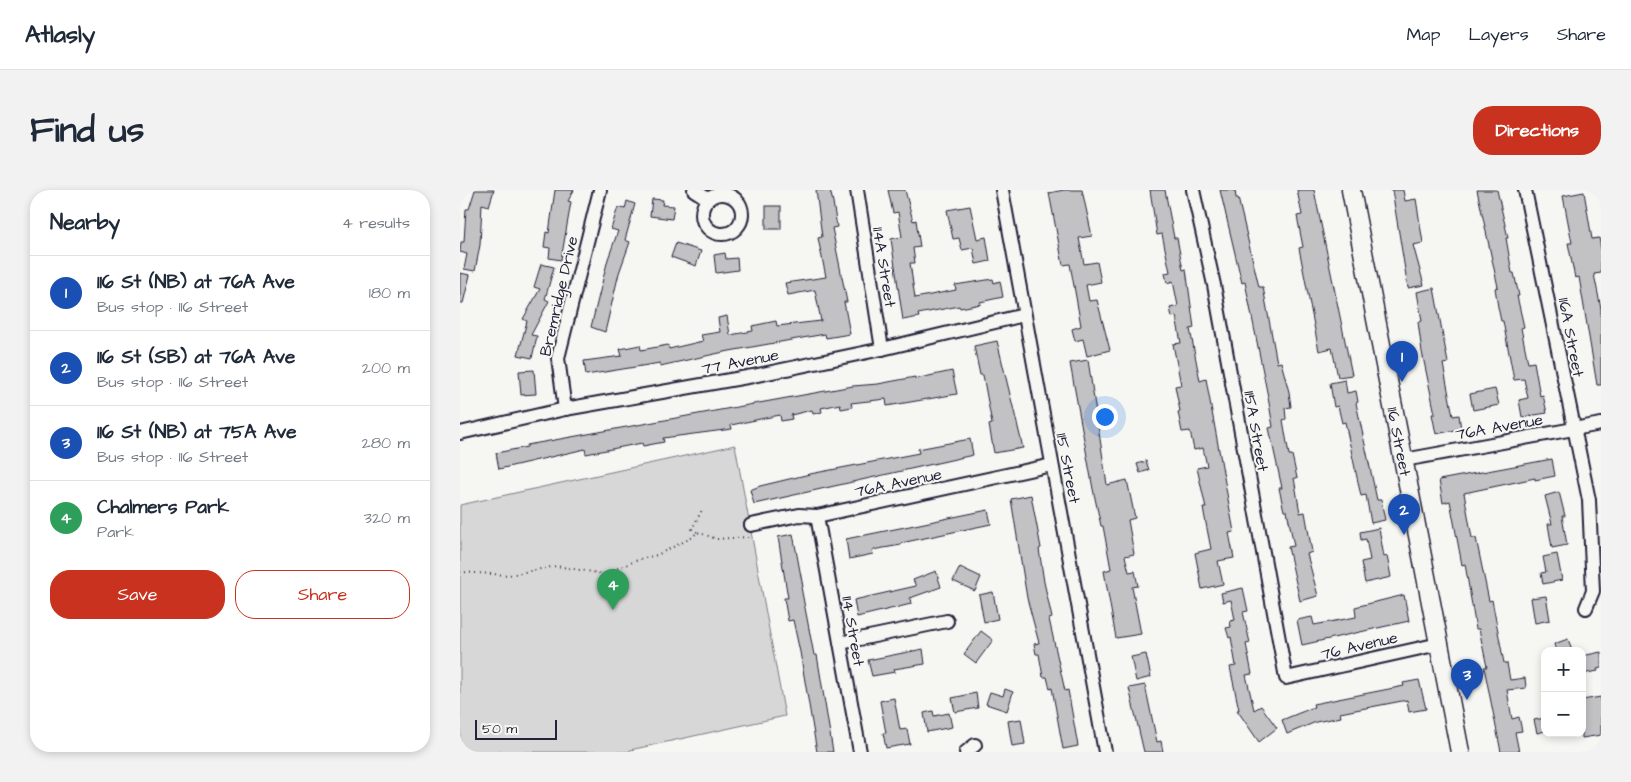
<!DOCTYPE html>
<html lang="en">
<head>
<meta charset="utf-8">
<style>
	:root { --surface:#fff; --page:#f2f2f3; --text:#1f2937; --muted:#747a83; --line:#e0e1e3; --accent:#c8321e }
	body { margin:0; font-family:"Architects Daughter",sans-serif; background:var(--page); color:var(--text) }
	.controls { position:absolute; right:15px; bottom:15px; display:grid; overflow:hidden; border-radius:10px; box-shadow:0 2px 8px #0003 }
	.controls button { width:45px; height:45px; display:grid; place-items:center; padding:0; border:0; border-bottom:1px solid var(--line); background:var(--surface); color:var(--text); font:25px sans-serif }
	.scale { position:absolute; left:15px; bottom:12px; width:82px; box-sizing:border-box; padding-left:5px; border:2px solid #22223b; border-top:0; font-size:14px; line-height:18px; white-space:nowrap; color:#22223b; -webkit-text-stroke:4px #f6f6f2; paint-order:stroke }
	.you { position:absolute; left:644px; top:226px; width:18px; height:18px; margin:-12px; border:4px solid #fff; border-radius:50%; background:#1a73e8; box-shadow:0 0 0 8px #1a73e833 }
	.badge { display:grid; place-items:center; width:32px; height:32px; border-radius:50%; background:var(--accent); color:#fff; font-size:16px; font-weight:700 }
	.pin { position:absolute; translate:-50% -41px; filter:drop-shadow(0 1px 2px #0008) }
	.pin::after { content:''; position:absolute; top:26px; width:18px; height:15px; background:inherit; clip-path:polygon(0 0,100% 0,50% 100%) }
	.list { margin:0; padding:0; list-style:none }
	h2 { display:flex; justify-content:space-between; align-items:center; height:65px; margin:0; padding:0 20px; font-size:21px }
	h2 small { font-size:16px; font-weight:400; color:var(--muted) }
	.list li { display:grid; grid-template-columns:32px 1fr auto; gap:15px; align-items:center; box-sizing:border-box; height:75px; padding:0 20px; border-top:1px solid var(--line) }
	.list b { display:block; font-size:19px; white-space:nowrap }
	.list p { margin:0; font-size:16px; white-space:nowrap; color:var(--muted) }
	.list em { font-size:16px; font-style:normal; color:var(--muted) }
	.actions { display:flex; gap:10px; padding:15px 20px }
	.actions a { flex:1; padding:11px 0; border:1px solid var(--accent); border-radius:20px; text-align:center; font-size:18px; color:var(--accent) }
	.actions .main { background:var(--accent); color:#fff }
	.map { position:relative; flex:none; width:1141px; height:562px; overflow:hidden; border-radius:20px }
	header { display:flex; align-items:center; gap:30px; box-sizing:border-box; height:70px; padding:0 25px; background:var(--surface); border-bottom:1px solid var(--line) }
	header strong { font-size:24px }
	nav { display:flex; gap:28px; margin-inline-start:auto; font-size:18px }
	.intro { display:flex; align-items:center; justify-content:space-between; box-sizing:border-box; height:120px; padding:0 30px }
	h1 { margin:0; font-size:35px }
	.button { padding:12px 22px; border-radius:20px; background:var(--accent); color:#fff; font-size:18px; font-weight:700 }
	main { display:flex; gap:30px; padding:0 30px }
	aside { flex:1; background:var(--surface); border-radius:20px; box-shadow:0 2px 8px #0003 }
	.map>svg:first-child { display:block }
</style>
</head>
<body>
<header>
<strong>Atlasly</strong>
<nav><a>Map</a><a>Layers</a><a>Share</a></nav>
</header>
<div class="intro"><h1>Find us</h1><a class="button">Directions</a></div>
<main>
<aside>
<h2>Nearby<small>4 results</small></h2>
<ul class="list">
<li><span class="badge" style="background:#1a4fb4">1</span><div><b>116 St (NB) at 76A Ave</b><p>Bus stop · 116 Street</p></div><em>180 m</em></li>
<li><span class="badge" style="background:#1a4fb4">2</span><div><b>116 St (SB) at 76A Ave</b><p>Bus stop · 116 Street</p></div><em>200 m</em></li>
<li><span class="badge" style="background:#1a4fb4">3</span><div><b>116 St (NB) at 75A Ave</b><p>Bus stop · 116 Street</p></div><em>280 m</em></li>
<li><span class="badge" style="background:#2e9e5b">4</span><div><b>Chalmers Park</b><p>Park</p></div><em>320 m</em></li>
</ul>
<div class="actions"><a class="main">Save</a><a>Share</a></div>
</aside>
<div class="map">
<svg width="1141" height="562" viewBox="0 0 1141 562">
	<rect width="100%" height="100%" fill="#f6f6f2"/>
	<filter id="ink" filterUnits="userSpaceOnUse"><feTurbulence type="fractalNoise" baseFrequency=".02" numOctaves="2"/><feDisplacementMap in="SourceGraphic" scale="10" xChannelSelector="R" yChannelSelector="G"/><feConvolveMatrix kernelMatrix="1 2 1 2 8 2 1 2 1" color-interpolation-filters="sRGB"/></filter>
	<g filter="url(#ink)">
		<!-- green -->
		<path fill="#d7d7d7" stroke="#7c7c89" d="M275,255L325,526L170,560V562H0V315Z"/>
		<!-- building -->
		<g fill="#c2c2c4" stroke="#22223b">
			<path d="M15,0H34L29,16L22,14L20,55L15,81L4,79L7,64L0,62L1,52H4L6,19H9Z"/>
			<path d="M95,0H114L108,11L111,12L101,70L89,68L90,58L84,57L86,42L89,43Z"/>
			<path d="M356,0H370L373,12L377,37L372,38L387,112H384L390,144L366,148L365,144L264,162L200,176V173L126,185L124,171L162,166L160,159L180,155L181,160L208,155L209,159L243,151L241,145L260,142L258,128L267,126L270,145L293,141L292,136L316,131L317,136L361,131L355,100L328,105L325,93L366,87L358,48L362,47Z"/>
			<path d="M428,0H445L453,31L456,30L460,57L453,58L455,73H450L455,108L496,100L495,95L533,89L534,93L540,91L543,107L520,112L521,114L500,118L499,116L458,124L459,127L443,130L431,49L442,47L438,22L433,23Z"/>
			<path d="M604,0H622L632,46L619,48L624,74L637,72L641,92L626,95L629,111L637,110L650,160L627,166L623,149L615,151L612,139L621,136L616,107L610,74L603,75L589,3Z"/>
			<path d="M690,0H705L714,48H717L723,80L726,79L734,138L730,139L740,191L746,189L774,342L769,343L774,368L758,371L763,394L742,399L735,363L751,359L743,318H746L737,278L747,276L743,258L734,260L730,241L722,242L718,222L720,221L715,196L721,195L713,154L721,153L716,126L712,127L710,118L718,116L713,91L707,93L705,83L710,82L702,44L697,45Z"/>
			<path d="M760,0H775L776,8H778L799,97H803L817,173L821,172L829,202L831,217L825,218L826,229L823,230L829,265H832L837,288H834L840,323L845,322L852,362L847,364L858,406L840,411L828,357L834,356L827,321H824L819,298H822L809,238L813,237L808,207L785,92L782,93Z"/>
			<path d="M837,0H854L892,185L878,187L872,158L859,161L839,58L843,57L837,26L842,25Z"/>
			<path d="M932,0H943L945,11L956,9L963,53L953,55L964,95L948,98Z"/>
			<path d="M1017,0H1037L1048,48H1046L1052,83H1054L1059,106H1057L1064,137L1061,138L1068,173L1074,172L1080,206L1083,205L1087,223L1062,227L1059,210L1068,208L1064,189L1054,190L1043,131H1041L1038,117L1035,98L1038,97Z"/>
			<path d="M1124,2L1132,49L1139,48L1141,59V83L1134,84L1141,119V195H1137L1119,87L1115,88L1108,53H1112L1103,6Z"/>
			<path d="M192,9L203,10L202,15L214,16L212,29L190,26Z"/>
			<path d="M167,11L175,14L165,50L170,52L159,83L145,142L131,137L148,69L158,41L151,39L158,17L165,19Z"/>
			<rect x="306" y="16" width="15" height="23"/>
			<path d="M510,16L517,49L526,47L530,71L516,74L513,58L502,60L499,48L493,49L487,20Z"/>
			<path d="M216,53L241,61L236,76L211,67Z"/>
			<path d="M265,63L266,69L277,68L278,80L256,83L254,65Z"/>
			<path d="M81,74L94,77L85,109L89,111L71,145L77,146L72,168L58,165L67,131L63,129L80,99L74,97Z"/>
			<path d="M0,83L10,85L3,113H0Z"/>
			<path d="M974,98L988,173L983,174L993,226L999,225L1001,239L976,244L972,224H975L962,162L958,132L962,131L957,102Z"/>
			<path d="M537,151L563,258L534,263L529,235L532,234L523,185H520L514,156Z"/>
			<path d="M628,170L647,295L667,290L675,328L668,330L674,364L665,366L669,382L675,381L678,396L672,397L681,444L656,448L644,381L651,379L643,336H641L633,299L610,173Z"/>
			<path d="M74,180L76,204L61,205L59,181Z"/>
			<path d="M492,181L497,204L427,216L426,209L391,213L392,217L381,219L380,214L361,218L362,222L353,224L352,220L331,225L332,229L321,231L320,225L271,235L272,239L203,248L204,252L183,256L182,253L126,264L125,259L39,279L36,263L67,257V255L393,196L418,194L455,187V189Z"/>
			<path d="M885,190L887,203L896,201L898,212L896,213L917,310H921L925,330L911,333L906,305L901,306L885,232L882,233L878,216L874,217L870,193Z"/>
			<path d="M1035,199L1039,215L1013,220L1010,204Z"/>
			<path d="M510,249L513,265L294,314L290,300L300,296L350,284L459,263L458,259Z"/>
			<path d="M1092,269L1095,286L1075,290V288L1004,303L1012,348H1016L1029,411L1032,410L1044,473H1047L1050,490L1065,488L1066,498L1047,500L1052,529L1059,527L1062,541L1055,542L1059,562H1041L1024,477H1027L1019,439H1016L1005,374L1002,375L990,311L983,313L979,290Z"/>
			<path d="M686,271L689,280L680,283L677,274Z"/>
			<path d="M1099,302L1105,326H1102L1107,355L1092,358L1088,334H1092L1085,306Z"/>
			<path d="M571,305L581,358L579,359L584,392L592,428L589,429L605,501L608,500L618,556L603,559L592,498L590,499L587,487H583L579,464H576L574,454L579,453L567,408L551,309Z"/>
			<path d="M528,320L531,334L441,353V355L412,360L413,364L389,369L386,349Z"/>
			<path d="M919,338L924,367L927,366L931,387L905,393L901,372L910,370L906,349L901,350L900,342Z"/>
			<path d="M333,344L343,397H341L354,465H357L373,562H357L340,462L333,430L328,431L324,408H328L318,347Z"/>
			<path d="M1097,364L1102,390L1083,394L1081,383L1086,382L1083,367Z"/>
			<path d="M500,377L521,387L515,401L493,391Z"/>
			<path d="M476,381L481,397L450,408L451,414L397,427L394,410L456,396L453,390Z"/>
			<path d="M783,398L788,421L783,422L790,453L786,454L792,484L786,485L794,520L801,516L817,538L799,552L777,520H779L770,477L776,476L771,447L769,448L766,438L771,437L770,431L775,430L771,410L763,412L761,403Z"/>
			<path d="M533,402L538,429L524,432L519,405Z"/>
			<path d="M944,405L949,431L842,455L837,430L852,427L854,435L896,427L895,417Z"/>
			<path d="M1086,406L1090,430L1075,433L1071,408Z"/>
			<path d="M521,441L533,450L516,473L504,464Z"/>
			<path d="M1108,449L1112,461H1096L1094,454Z"/>
			<path d="M463,459L465,474L434,479L435,482L412,486L408,470Z"/>
			<path d="M1141,462V478L1137,479L1138,481L1122,484V466Z"/>
			<path d="M686,464L691,487L676,491L671,467Z"/>
			<path d="M959,490L966,519L949,522L947,510L880,523L881,527L856,532L827,544L822,530L854,517L853,514L944,496L943,493Z"/>
			<path d="M685,495L697,552L701,551L703,562H684L669,498Z"/>
			<path d="M545,499L553,502L547,521L526,514L530,502L543,506Z"/>
			<path d="M516,503L518,518L495,522L492,508Z"/>
			<path d="M1141,507V545L1122,548V510Z"/>
			<path d="M434,508L440,540L447,539L450,554L426,558L423,543H426L420,511Z"/>
			<path d="M473,521L474,526L489,523L492,537L467,542L464,523Z"/>
			<path d="M1085,528V541L1077,543L1074,530Z"/>
			<path d="M561,529L565,554L552,556L548,531Z"/>
		</g>
		<g fill="none" stroke-linecap="round" stroke-linejoin="round">
			<defs>
				<g id="street">
					<path d="M234,0L248,9"/>
					<path d="M397,0L422,159"/>
					<path d="M542,0L645,562"/>
					<path d="M733,0L754,95L826,488L979,454"/>
					<path d="M1065,0L1129,310L1133,401L1126,418"/>
					<circle cx="262" cy="24" r="20"/>
					<path d="M105,219L98,168L140,0"/>
					<path d="M0,243L105,219L293,186L422,159L564,125"/>
					<path d="M944,270L1141,234"/>
					<path d="M357,326L400,562"/>
					<path d="M291,335L339,325L357,326L592,275"/>
					<path d="M380,453L487,431"/>
					<path d="M506,562L515,555"/>
				</g>
				<g id="secondary">
					<path id="s1" d="M891,0L1000,562"/>
				</g>
			</defs>
			<!-- street casing -->
			<use href="#street" stroke="#22223b" stroke-width="16"/>
			<!-- secondary casing -->
			<use href="#secondary" stroke="#22223b" stroke-width="21"/>
			<!-- path -->
			<g stroke="#22223b" stroke-width="2" stroke-dasharray="1 4" stroke-linecap="butt">
				<path d="M237,342L232,339L242,320"/>
				<path d="M0,382L49,385L96,376L144,384L180,369L197,365L233,347L237,342L257,349L288,347"/>
			</g>
			<!-- street -->
			<use href="#street" stroke="#f6f6f2" stroke-width="12"/>
			<!-- secondary -->
			<use href="#secondary" stroke="#f6f6f2" stroke-width="18"/>
		</g>
	</g>
	<g text-anchor="middle" stroke-width="4" stroke-linejoin="round" paint-order="stroke">
		<!-- street labels -->
		<g font-size="16" fill="#22223b" stroke="#f6f6f2">
			<text transform="translate(425 77) rotate(81)" y="6">114A Street</text>
			<text transform="translate(98 106) rotate(-77)" y="6">Bremridge Drive</text>
			<text transform="translate(1112 147) rotate(79)" y="6">116A Street</text>
			<text transform="translate(280 171) rotate(-11)" y="6">77 Avenue</text>
			<text transform="translate(1039 236) rotate(-10)" y="6">76A Avenue</text>
			<text transform="translate(797 241) rotate(80)" y="6">115A Street</text>
			<text dy="6" stroke="none"><textPath href="#s1" startOffset="256">116 Street</textPath></text>
			<text transform="translate(609 278) rotate(79)" y="6">115 Street</text>
			<text transform="translate(438 292) rotate(-12)" y="6">76A Avenue</text>
			<text transform="translate(394 441) rotate(80)" y="6">114 Street</text>
			<text transform="translate(899 455) rotate(-13)" y="6">76 Avenue</text>
		</g>
	</g>
</svg>
<div class="controls">
<button>+</button>
<button>−</button>
</div>
<div class="scale">50 m</div>
<div class="you"></div>
<div class="pin badge" style="left:942px;top:192px;background:#1a4fb4">1</div>
<div class="pin badge" style="left:944px;top:345px;background:#1a4fb4">2</div>
<div class="pin badge" style="left:1007px;top:510px;background:#1a4fb4">3</div>
<div class="pin badge" style="left:153px;top:420px;background:#2e9e5b">4</div>
</div>
</main>
</body>
</html>
